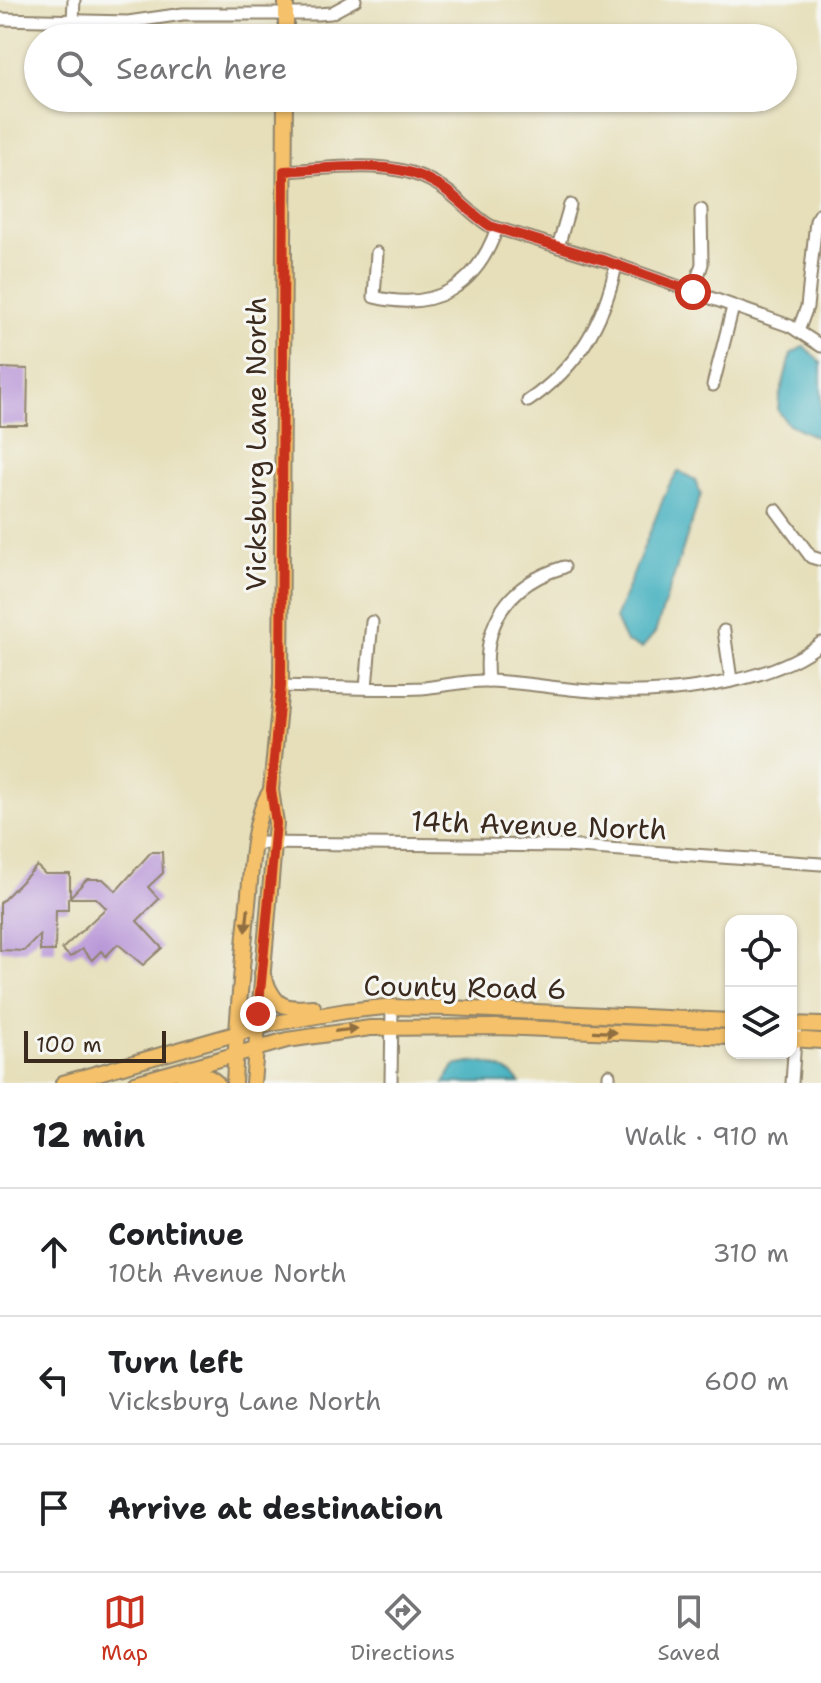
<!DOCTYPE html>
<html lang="en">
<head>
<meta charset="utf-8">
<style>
	:root { --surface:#fff; --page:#f6f6f6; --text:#202124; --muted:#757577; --line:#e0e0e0; --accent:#c8321e }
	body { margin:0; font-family:"Shantell Sans",sans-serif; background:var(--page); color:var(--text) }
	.controls { position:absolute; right:24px; bottom:24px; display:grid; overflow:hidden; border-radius:16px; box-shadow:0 2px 6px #0004 }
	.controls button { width:72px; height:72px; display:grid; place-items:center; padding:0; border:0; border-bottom:2px solid var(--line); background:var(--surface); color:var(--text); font:40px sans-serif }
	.scale { position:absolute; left:24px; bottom:20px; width:142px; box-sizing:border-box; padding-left:8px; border:4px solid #3b2a1e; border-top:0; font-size:22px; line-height:28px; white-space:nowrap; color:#3b2a1e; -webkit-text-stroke:6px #f6f6f2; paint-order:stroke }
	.stop { position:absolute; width:24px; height:24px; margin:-18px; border:6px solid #c8321e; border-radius:50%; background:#fff }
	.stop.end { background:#c8321e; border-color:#fff; box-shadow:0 2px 8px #0008 }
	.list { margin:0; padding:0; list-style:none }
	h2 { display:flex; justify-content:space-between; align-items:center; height:104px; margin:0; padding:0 32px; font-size:34px }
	h2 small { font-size:26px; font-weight:400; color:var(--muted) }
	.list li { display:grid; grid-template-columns:52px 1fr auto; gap:24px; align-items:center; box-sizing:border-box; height:128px; padding:0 32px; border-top:2px solid var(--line) }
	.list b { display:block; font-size:30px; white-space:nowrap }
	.list p { margin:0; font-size:26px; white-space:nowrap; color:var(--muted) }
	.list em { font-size:26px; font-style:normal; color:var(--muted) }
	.icon { flex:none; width:44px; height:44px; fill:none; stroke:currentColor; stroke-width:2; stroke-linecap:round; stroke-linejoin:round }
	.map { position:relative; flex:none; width:821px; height:1083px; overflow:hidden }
	.search { position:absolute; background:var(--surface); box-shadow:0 2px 6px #0004; left:24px; right:24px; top:24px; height:88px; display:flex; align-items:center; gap:20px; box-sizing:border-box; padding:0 28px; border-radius:44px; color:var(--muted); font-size:30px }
	.sheet { height:488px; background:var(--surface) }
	nav { display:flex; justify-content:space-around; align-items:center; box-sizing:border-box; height:112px; border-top:2px solid var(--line); background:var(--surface); font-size:22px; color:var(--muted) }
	nav a { display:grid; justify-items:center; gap:4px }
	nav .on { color:var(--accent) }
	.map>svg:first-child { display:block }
</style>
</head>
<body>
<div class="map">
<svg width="821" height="1083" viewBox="0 0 821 1083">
	<rect width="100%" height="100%" fill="#f6f6f2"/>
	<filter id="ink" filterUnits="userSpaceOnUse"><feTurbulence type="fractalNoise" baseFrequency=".0125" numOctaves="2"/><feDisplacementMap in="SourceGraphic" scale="16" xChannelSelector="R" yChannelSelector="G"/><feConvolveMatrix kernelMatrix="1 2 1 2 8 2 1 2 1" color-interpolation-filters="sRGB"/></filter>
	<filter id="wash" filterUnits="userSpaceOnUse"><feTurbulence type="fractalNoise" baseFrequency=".006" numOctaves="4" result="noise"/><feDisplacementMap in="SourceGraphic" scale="32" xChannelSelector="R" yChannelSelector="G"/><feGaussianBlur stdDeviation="1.8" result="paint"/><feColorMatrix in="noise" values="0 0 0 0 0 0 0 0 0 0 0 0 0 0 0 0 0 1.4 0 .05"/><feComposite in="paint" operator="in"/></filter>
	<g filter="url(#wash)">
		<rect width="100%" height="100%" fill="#e6dfba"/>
		<!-- water -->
		<g fill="#44b1c0" stroke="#406e6f" stroke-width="2">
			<path d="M804,346L821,363V440L787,423L778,410L779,398L791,354Z"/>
			<path d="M679,471L695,480L701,494L655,633L642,648L626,642L615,619L668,487Z"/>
			<path d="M475,1062C491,1063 512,1070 520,1083H444L454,1066Z"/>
		</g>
		<g id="blocks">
			<!-- building -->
			<g fill="#b794d7">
				<path d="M0,368L28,369L27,425H0Z"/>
				<path d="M151,852H162L163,873L148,887L159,899L137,921L162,948L143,965L118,944L106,956L101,951L92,960L82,949L70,957L62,949L106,908L96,898H68V910H56L55,951H40V935L24,951L0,950V903L37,866L45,874H70V897L87,879H103L116,891Z"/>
			</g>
		</g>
	</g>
	<g filter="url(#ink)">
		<use href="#blocks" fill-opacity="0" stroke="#90846c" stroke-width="2"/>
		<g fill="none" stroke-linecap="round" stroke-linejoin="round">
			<defs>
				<g id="minor">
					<path d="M0,19L128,22L183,14H318L331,13L355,0"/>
					<path d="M73,20L74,0"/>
					<path d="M284,171C331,169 388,158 431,181C454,192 469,213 490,226L606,261L790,326L821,346"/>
					<path d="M558,247L570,205"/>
					<path d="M377,253L374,297C435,312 477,286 497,228"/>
					<path d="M693,292L702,264L701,210"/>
					<path d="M798,331L807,307L816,221L821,213"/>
					<path d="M713,385L733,307"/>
					<path d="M528,401C577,368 604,323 616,265"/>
					<path d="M776,510L811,557L821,560"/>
					<path d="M724,631L731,680"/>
					<path d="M488,681C482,623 508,584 564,567"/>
					<path d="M281,686C328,687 375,690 422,688C444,686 466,680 489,681C523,682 557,689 592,691C659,696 768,686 821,643"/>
					<path d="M366,687L372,622"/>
					<path d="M255,843L565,846L821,864"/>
					<path d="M609,1075V1083"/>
					<path d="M391,1083L392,1007"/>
					<path d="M792,1083L796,1024"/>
				</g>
				<g id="major">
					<path d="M286,38V0"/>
					<path d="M262,973C274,1003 279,1011 313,1007"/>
					<path d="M791,1024L821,1025"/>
					<path d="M791,1039L821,1041"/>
					<path d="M183,1077C196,1074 207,1073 217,1083"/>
					<path d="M63,1083L270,1024L346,1011L385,1007L449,1008L731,1021"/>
					<path d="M135,1083L287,1040L370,1028L497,1027L731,1037"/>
					<path d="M234,1083C237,1023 242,964 248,904C252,868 251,821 271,790"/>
					<path d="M253,1083L276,823L271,790L281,686L285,98"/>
				</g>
			</defs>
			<!-- minor casing -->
			<use href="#minor" stroke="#90846c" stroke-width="15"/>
			<!-- major casing -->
			<use href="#major" stroke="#90846c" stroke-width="18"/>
			<!-- minor -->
			<use href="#minor" stroke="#fff" stroke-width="11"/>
			<!-- major -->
			<use href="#major" stroke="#f5c16b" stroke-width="14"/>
		</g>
		<!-- one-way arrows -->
		<defs><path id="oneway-solid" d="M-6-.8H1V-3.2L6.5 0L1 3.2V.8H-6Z" transform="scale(2)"/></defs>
		<g fill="#8f6e41">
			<use href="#oneway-solid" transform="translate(247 920) rotate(96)"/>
			<use href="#oneway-solid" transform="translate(346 1030) rotate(-7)"/>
			<use href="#oneway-solid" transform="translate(605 1032) rotate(3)"/>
		</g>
	</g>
	<g fill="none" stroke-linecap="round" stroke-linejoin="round" filter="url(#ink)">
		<!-- route -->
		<path stroke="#c8321e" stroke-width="10" d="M258,1014L276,823L271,790L281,686L284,171C330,169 388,158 431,181C454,192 469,213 490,226L606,261L693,292"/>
	</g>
	<g text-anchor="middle" stroke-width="6" stroke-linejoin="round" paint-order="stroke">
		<!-- street labels -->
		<g font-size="28" fill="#3b2a1e" stroke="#f6f6f2">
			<text transform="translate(256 444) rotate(-90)" y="10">Vicksburg Lane North</text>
			<text transform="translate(539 825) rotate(2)" y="10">14th Avenue North</text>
			<text transform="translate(465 987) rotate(1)" y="10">County Road 6</text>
		</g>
	</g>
</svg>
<div class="controls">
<button><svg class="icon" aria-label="locate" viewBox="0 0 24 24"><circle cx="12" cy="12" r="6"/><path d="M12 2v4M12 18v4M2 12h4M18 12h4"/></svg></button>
<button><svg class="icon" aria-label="layers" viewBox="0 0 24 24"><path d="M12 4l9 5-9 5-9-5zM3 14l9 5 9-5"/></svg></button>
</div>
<div class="scale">100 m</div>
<div class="stop" style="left:693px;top:292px"></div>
<div class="stop end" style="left:258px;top:1014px"></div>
<div class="search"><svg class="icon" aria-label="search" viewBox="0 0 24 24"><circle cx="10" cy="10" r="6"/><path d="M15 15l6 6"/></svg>Search here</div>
</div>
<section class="sheet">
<h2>12 min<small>Walk · 910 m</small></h2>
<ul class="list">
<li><svg class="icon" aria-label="ahead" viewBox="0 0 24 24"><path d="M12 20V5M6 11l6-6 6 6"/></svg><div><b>Continue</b><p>10th Avenue North</p></div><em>310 m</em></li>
<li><svg class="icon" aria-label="left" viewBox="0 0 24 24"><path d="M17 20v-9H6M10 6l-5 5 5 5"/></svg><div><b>Turn left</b><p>Vicksburg Lane North</p></div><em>600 m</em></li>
<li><svg class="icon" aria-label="arrive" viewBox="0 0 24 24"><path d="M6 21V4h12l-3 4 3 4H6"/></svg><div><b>Arrive at destination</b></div></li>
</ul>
</section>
<nav>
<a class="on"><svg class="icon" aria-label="map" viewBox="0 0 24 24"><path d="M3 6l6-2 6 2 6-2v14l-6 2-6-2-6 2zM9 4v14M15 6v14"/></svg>Map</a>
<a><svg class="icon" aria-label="directions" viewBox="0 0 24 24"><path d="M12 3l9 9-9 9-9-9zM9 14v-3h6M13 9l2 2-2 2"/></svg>Directions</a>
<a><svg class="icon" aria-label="saved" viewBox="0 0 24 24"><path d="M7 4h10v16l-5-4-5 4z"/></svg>Saved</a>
</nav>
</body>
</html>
